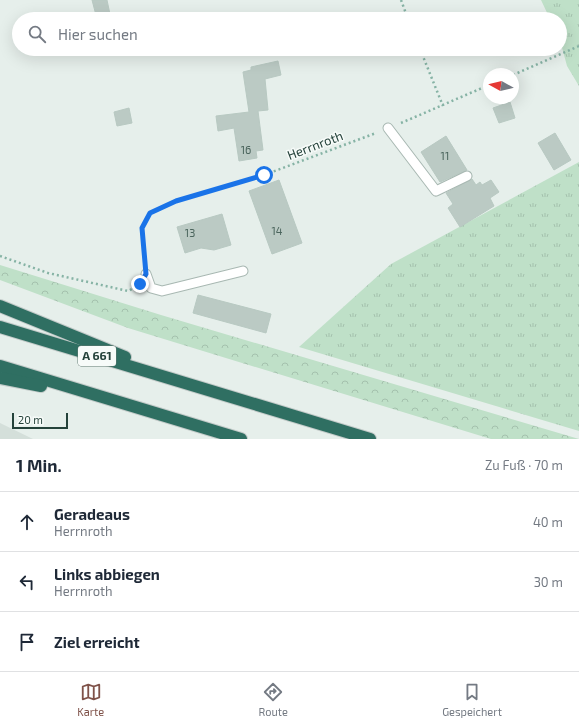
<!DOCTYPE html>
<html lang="de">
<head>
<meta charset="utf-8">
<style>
	:root { --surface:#fff; --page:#f2f2f3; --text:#1f2937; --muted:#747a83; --line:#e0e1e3; --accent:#7f5249 }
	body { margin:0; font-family:"Exo 2",sans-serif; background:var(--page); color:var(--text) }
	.compass { position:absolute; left:483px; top:68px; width:36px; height:36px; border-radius:50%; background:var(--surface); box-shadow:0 4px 16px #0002; rotate:278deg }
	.scale { position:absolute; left:12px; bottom:10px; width:56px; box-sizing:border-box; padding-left:4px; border:2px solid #24423a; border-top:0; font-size:11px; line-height:14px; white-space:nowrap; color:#24423a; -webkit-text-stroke:3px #f7fbf9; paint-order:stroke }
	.stop { position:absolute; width:12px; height:12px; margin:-9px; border:3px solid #1a73e8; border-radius:50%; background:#fff }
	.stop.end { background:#1a73e8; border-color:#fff; box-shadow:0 1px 4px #0008 }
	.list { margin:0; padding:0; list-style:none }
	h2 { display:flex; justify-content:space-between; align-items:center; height:52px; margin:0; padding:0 16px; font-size:17px }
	h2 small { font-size:13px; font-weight:400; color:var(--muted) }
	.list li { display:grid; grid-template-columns:26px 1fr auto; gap:12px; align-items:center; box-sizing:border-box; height:60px; padding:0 16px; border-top:1px solid var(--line) }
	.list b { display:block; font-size:15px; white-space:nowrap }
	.list p { margin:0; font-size:13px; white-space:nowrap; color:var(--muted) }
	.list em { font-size:13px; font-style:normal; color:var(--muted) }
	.icon { flex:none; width:22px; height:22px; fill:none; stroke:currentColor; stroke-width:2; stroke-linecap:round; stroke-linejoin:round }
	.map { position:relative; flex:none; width:579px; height:439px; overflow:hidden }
	.search { position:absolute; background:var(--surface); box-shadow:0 4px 16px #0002; left:12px; right:12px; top:12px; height:44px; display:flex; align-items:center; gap:10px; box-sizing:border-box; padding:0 14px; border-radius:22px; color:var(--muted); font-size:15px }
	.sheet { height:232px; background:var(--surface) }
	nav { display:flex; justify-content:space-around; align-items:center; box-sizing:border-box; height:56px; border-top:1px solid var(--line); background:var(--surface); font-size:11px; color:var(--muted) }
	nav a { display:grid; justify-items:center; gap:2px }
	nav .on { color:var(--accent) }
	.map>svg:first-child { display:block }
</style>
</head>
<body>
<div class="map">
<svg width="579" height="439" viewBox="0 0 579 439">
	<defs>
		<pattern id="forest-crowns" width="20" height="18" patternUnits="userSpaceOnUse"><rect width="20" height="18" fill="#bfe0c8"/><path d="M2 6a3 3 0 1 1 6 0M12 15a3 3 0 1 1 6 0" fill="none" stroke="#a4c1ad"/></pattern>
		<pattern id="park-tufts" width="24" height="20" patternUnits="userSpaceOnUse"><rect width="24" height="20" fill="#bfe0c8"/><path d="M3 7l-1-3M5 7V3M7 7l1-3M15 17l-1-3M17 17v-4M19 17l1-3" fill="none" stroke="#a4c1ad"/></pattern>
	</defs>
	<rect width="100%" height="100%" fill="#e6efeb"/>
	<!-- built -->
	<path fill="#d4dfda" d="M0,423L33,439H0Z"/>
	<!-- forest -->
	<path fill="url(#forest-crowns)" d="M0,265L161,315L579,439H491L128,328L0,280Z"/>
	<!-- park -->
	<g fill="url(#park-tufts)">
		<path d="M541,0H579V86L567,66L560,40V19H550Z"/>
		<path d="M579,162V431L299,347L391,264Z"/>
	</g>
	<!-- building -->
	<g fill="#bbcac4" stroke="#b8c9c2">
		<path d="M92,0H107L111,19H97Z"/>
		<path d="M278,61L281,75L265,79L268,110L258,111L263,150L256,151L257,158L239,161L234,128L218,131L216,116L249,112L243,72L251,70V67Z"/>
		<path d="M510,102L515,118L499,123L493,108Z"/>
		<path d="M129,108L132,123L117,126L114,112Z"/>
		<path d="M555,133L571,160L554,170L538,143Z"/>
		<path d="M446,136L467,170L440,182L421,152Z"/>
		<path d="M472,179L476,185L480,182L482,185L491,180L499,192L490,198L494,206L460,227L448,208L453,204L446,193Z"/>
		<path d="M279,180L302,243L272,254L249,191Z"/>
		<path d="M222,214L231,245L214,250L201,248L185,253L177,227Z"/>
		<path d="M198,295L271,314L266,333L193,313Z"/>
	</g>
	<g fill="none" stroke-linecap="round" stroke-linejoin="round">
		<defs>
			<g id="lane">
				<path d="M388,128L436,191L467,176"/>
				<path d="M146,274L151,288L162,291L243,271"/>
			</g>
			<g id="highway">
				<path d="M0,306L125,357"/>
				<path d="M0,327L370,439"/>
				<path d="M0,366L241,439"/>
				<path d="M0,378L41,386"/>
			</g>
		</defs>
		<!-- lane casing -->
		<use href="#lane" stroke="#a8b8b2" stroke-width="11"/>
		<!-- highway casing -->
		<use href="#highway" stroke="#c2cac8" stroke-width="14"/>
		<!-- path -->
		<g stroke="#86b3a5" stroke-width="2.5" stroke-dasharray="2 3" stroke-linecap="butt">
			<path d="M401,0L408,19"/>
			<path d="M420,49L443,106"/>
			<path d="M513,75L579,46"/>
			<path d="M401,123L489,85"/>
			<path d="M0,256L48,273L128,291L136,287"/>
			<path d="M145,260L142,228L150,213L176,201L264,175L376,133"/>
		</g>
		<!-- lane -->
		<use href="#lane" stroke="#fff" stroke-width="9"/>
		<!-- highway -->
		<use href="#highway" stroke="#2f6f62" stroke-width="12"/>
	</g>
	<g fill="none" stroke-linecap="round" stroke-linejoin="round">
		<!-- route -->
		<path stroke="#1a73e8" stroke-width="5" d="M140,284L146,274L142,228L150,213L176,201L264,175"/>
	</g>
	<g text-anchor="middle" stroke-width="3" stroke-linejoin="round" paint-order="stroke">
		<!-- number labels -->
		<g font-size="11" fill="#4a645c">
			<text x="246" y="154">16</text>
			<text x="445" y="160">11</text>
			<text x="277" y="235">14</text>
			<text x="190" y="237">13</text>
		</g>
		<!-- shield labels -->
		<rect fill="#f7fbf9" stroke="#637a73" stroke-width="1" x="78" y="346" width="38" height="20" rx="3"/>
		<g font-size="12" font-weight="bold" fill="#24423a">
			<text x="97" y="360">A 661</text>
		</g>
		<!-- street labels -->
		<g font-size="13" fill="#24423a" stroke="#f7fbf9">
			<text transform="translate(315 145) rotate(-21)" y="5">Herrnroth</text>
		</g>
	</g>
</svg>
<svg class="compass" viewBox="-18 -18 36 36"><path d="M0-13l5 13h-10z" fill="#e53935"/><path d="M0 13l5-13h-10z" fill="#747a83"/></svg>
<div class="scale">20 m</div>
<div class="stop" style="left:264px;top:175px"></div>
<div class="stop end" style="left:140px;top:284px"></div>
<div class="search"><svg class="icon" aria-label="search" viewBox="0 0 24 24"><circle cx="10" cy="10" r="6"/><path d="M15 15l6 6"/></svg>Hier suchen</div>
</div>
<section class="sheet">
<h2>1 Min.<small>Zu Fuß · 70 m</small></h2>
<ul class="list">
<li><svg class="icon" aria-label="ahead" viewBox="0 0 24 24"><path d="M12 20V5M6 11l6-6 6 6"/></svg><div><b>Geradeaus</b><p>Herrnroth</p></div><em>40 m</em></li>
<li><svg class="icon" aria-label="left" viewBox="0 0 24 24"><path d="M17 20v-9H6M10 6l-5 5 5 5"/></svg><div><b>Links abbiegen</b><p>Herrnroth</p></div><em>30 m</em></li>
<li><svg class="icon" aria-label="arrive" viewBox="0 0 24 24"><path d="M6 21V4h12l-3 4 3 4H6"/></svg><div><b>Ziel erreicht</b></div></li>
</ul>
</section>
<nav>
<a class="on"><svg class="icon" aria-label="map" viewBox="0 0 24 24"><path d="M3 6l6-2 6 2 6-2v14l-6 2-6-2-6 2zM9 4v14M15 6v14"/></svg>Karte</a>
<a><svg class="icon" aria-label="directions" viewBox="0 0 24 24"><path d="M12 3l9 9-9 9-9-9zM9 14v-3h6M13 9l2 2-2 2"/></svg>Route</a>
<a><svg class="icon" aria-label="saved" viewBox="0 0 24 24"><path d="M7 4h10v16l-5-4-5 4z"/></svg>Gespeichert</a>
</nav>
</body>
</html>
